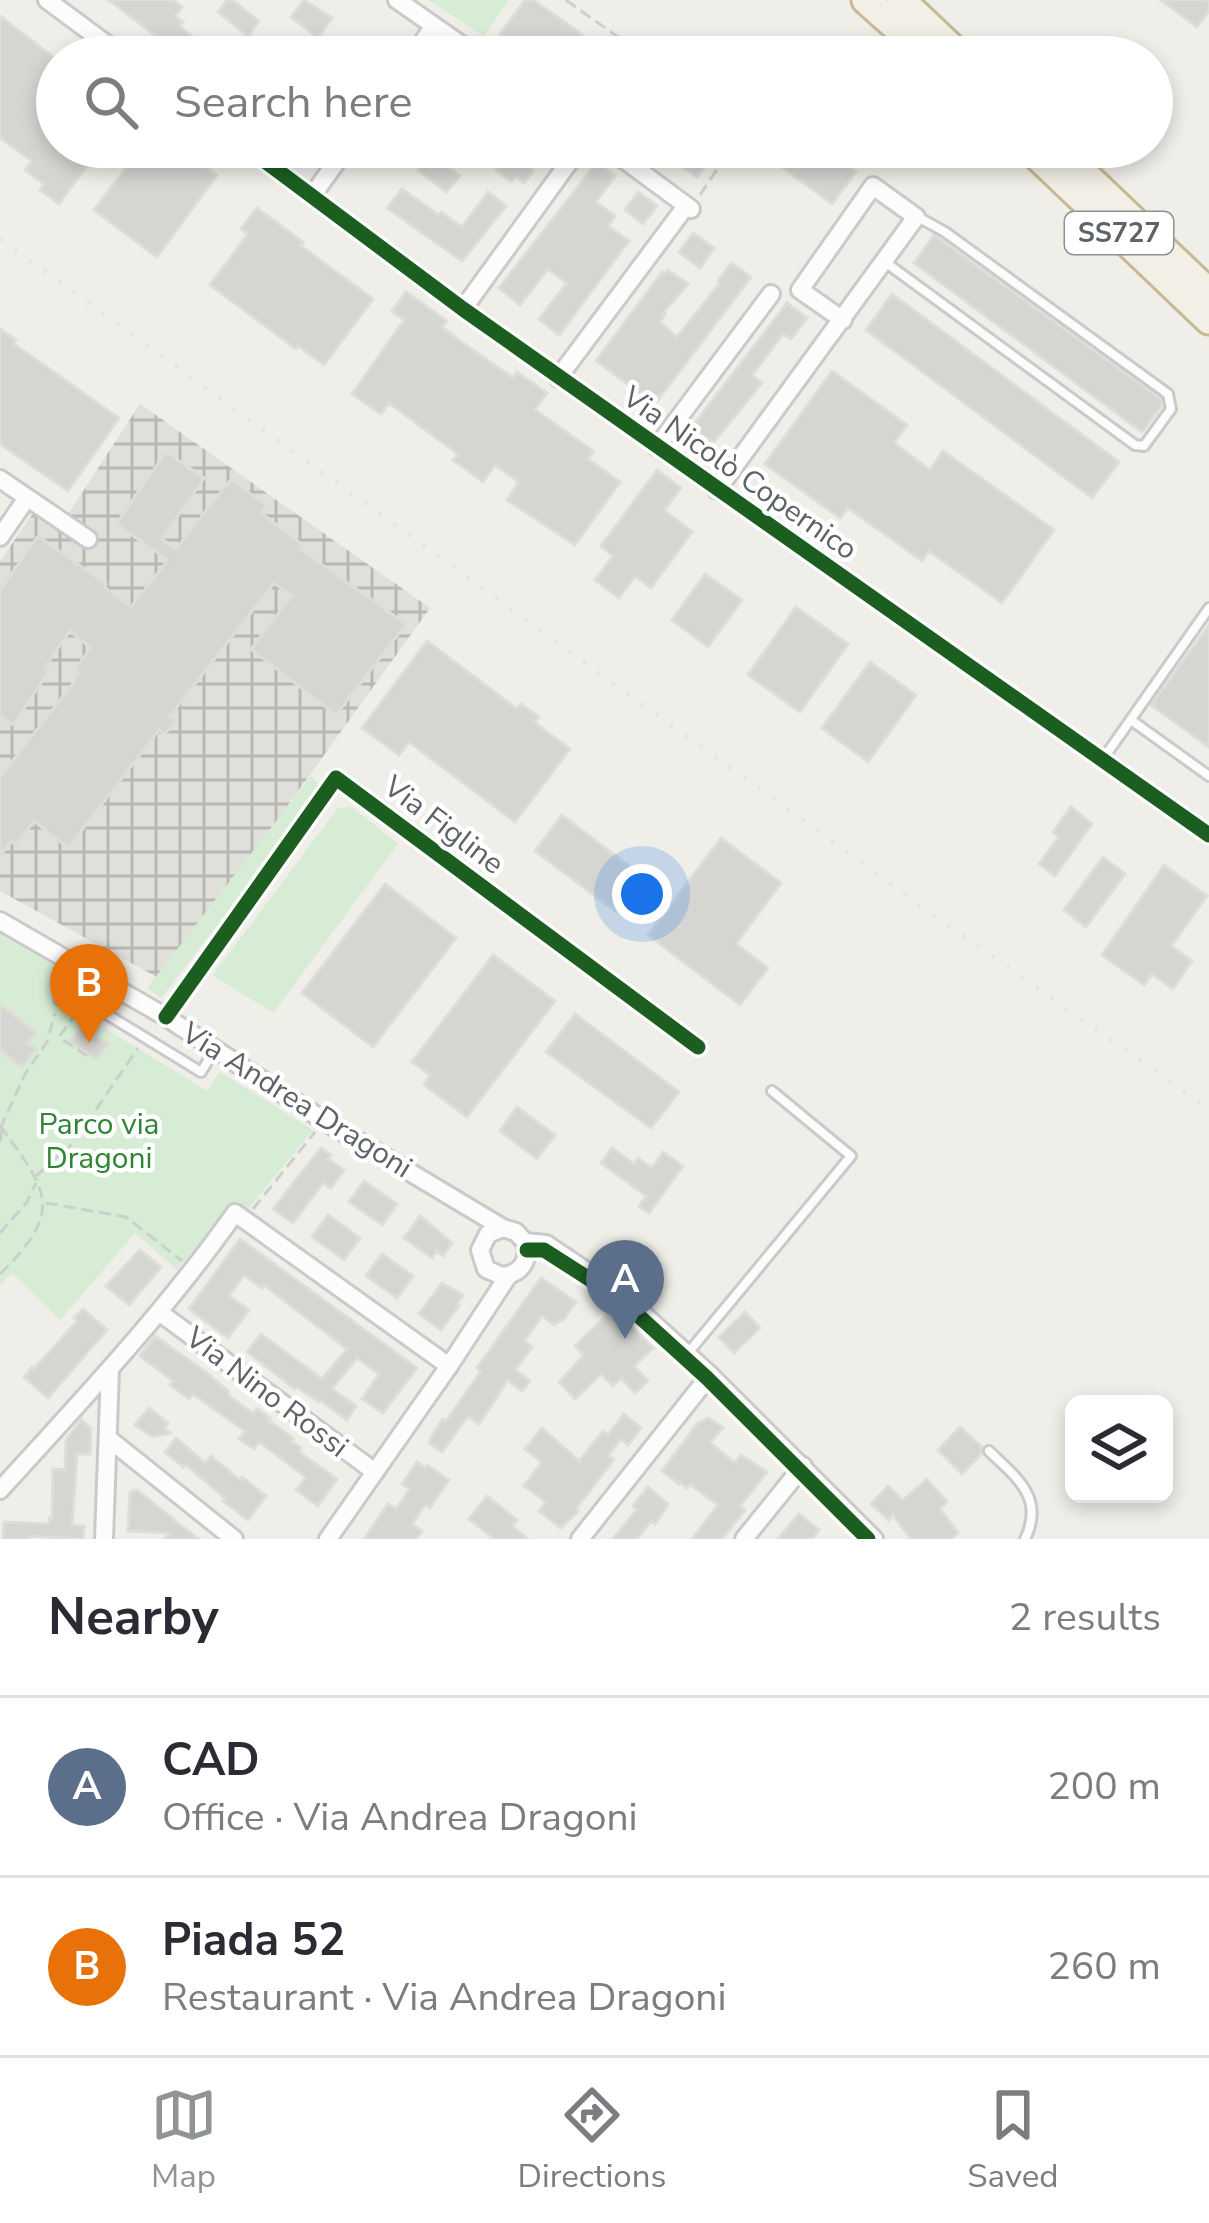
<!DOCTYPE html>
<html lang="en">
<head>
<meta charset="utf-8">
<style>
	:root { --surface:#fff; --page:#f2f2f3; --text:#2b2b33; --muted:#7c7c81; --line:#e1e1e2; --accent:#919495 }
	body { margin:0; font-family:"Nunito Sans",sans-serif; background:var(--page); color:var(--text) }
	.controls { position:absolute; right:36px; bottom:36px; display:grid; overflow:hidden; border-radius:18px; box-shadow:0 6px 18px #0003 }
	.controls button { width:108px; height:108px; display:grid; place-items:center; padding:0; border:0; border-bottom:3px solid var(--line); background:var(--surface); color:var(--text); font:60px sans-serif }
	.you { position:absolute; left:642px; top:894px; width:42px; height:42px; margin:-30px; border:9px solid #fff; border-radius:50%; background:#1a73e8; box-shadow:0 0 0 18px #1a73e833 }
	.badge { display:grid; place-items:center; width:78px; height:78px; border-radius:50%; background:var(--accent); color:#fff; font-size:39px; font-weight:700 }
	.pin { position:absolute; translate:-50% -99px; filter:drop-shadow(0 3px 6px #0008) }
	.pin::after { content:''; position:absolute; top:63px; width:42px; height:36px; background:inherit; clip-path:polygon(0 0,100% 0,50% 100%) }
	.list { margin:0; padding:0; list-style:none }
	h2 { display:flex; justify-content:space-between; align-items:center; height:156px; margin:0; padding:0 48px; font-size:51px }
	h2 small { font-size:39px; font-weight:400; color:var(--muted) }
	.list li { display:grid; grid-template-columns:78px 1fr auto; gap:36px; align-items:center; box-sizing:border-box; height:180px; padding:0 48px; border-top:3px solid var(--line) }
	.list b { display:block; font-size:45px; white-space:nowrap }
	.list p { margin:0; font-size:39px; white-space:nowrap; color:var(--muted) }
	.list em { font-size:39px; font-style:normal; color:var(--muted) }
	.icon { flex:none; width:66px; height:66px; fill:none; stroke:currentColor; stroke-width:2; stroke-linecap:round; stroke-linejoin:round }
	.map { position:relative; flex:none; width:1209px; height:1539px; overflow:hidden }
	.search { position:absolute; background:var(--surface); box-shadow:0 6px 18px #0003; left:36px; right:36px; top:36px; height:132px; display:flex; align-items:center; gap:30px; box-sizing:border-box; padding:0 42px; border-radius:66px; color:var(--muted); font-size:45px }
	.sheet { height:516px; background:var(--surface) }
	nav { display:flex; justify-content:space-around; align-items:center; box-sizing:border-box; height:168px; border-top:3px solid var(--line); background:var(--surface); font-size:33px; color:var(--muted) }
	nav a { display:grid; justify-items:center; gap:6px }
	nav .on { color:var(--accent) }
	.map>svg:first-child { display:block }
</style>
</head>
<body>
<div class="map">
<svg width="1209" height="1539" viewBox="0 0 1209 1539">
	<defs>
		<pattern id="industrial-grid" width="8" height="8" patternUnits="userSpaceOnUse" patternTransform="scale(3)"><rect width="8" height="8" fill="#e0dfda"/><path d="M0 4h8M4 0v8" fill="none" stroke="#b9b8b5"/></pattern>
	</defs>
	<rect width="100%" height="100%" fill="#efeee9"/>
	<!-- industrial -->
	<path fill="url(#industrial-grid)" d="M140,404L430,608L162,980L0,891V561L34,512L59,528Z"/>
	<!-- green -->
	<g fill="#d7ecd5">
		<path d="M428,0H509L484,36Z"/>
		<path d="M311,776L321,786L319,792L161,998L147,988Z"/>
		<path d="M352,807L398,844L273,1013L213,975L338,808Z"/>
		<path d="M0,934L63,971L50,993L59,1000L207,1091L220,1072L313,1130L247,1210L233,1203L177,1270L135,1233L60,1320L12,1273L0,1285Z"/>
	</g>
	<!-- building -->
	<g fill="#d5d5d2" stroke="#deddd8" stroke-width="3">
		<path d="M109,0H173L182,7L175,16L183,22L180,27L219,57H183Z"/>
		<path d="M227,0H232L259,21L248,36L218,12Z"/>
		<path d="M304,0L332,18L318,38L291,17Z"/>
		<path d="M525,0H533L582,34L565,57H532L500,34Z"/>
		<path d="M1161,0H1209V11L1197,27Z"/>
		<path d="M0,16L57,60V147H101L59,204L40,190L44,184L25,170L32,161L0,138Z"/>
		<path d="M142,147H179L217,175L157,257L94,210Z"/>
		<path d="M695,147H720L697,177L681,166Z"/>
		<path d="M755,147H823L856,172L832,204Z"/>
		<path d="M509,153L533,171L524,183L516,176L511,182L496,170Z"/>
		<path d="M430,154L460,176L446,192L418,170Z"/>
		<path d="M597,162L615,176L596,202L615,216L608,226L629,241L559,335L539,319L567,283L548,269L520,305L499,288Z"/>
		<path d="M402,189L439,215L441,212L462,227L488,192L506,206L462,261L387,208Z"/>
		<path d="M638,192L657,206L643,224L625,210Z"/>
		<path d="M257,208L303,242L301,246L373,299L324,365L298,346L296,349L210,285L248,234L241,229Z"/>
		<path d="M693,233L714,248L700,268L679,252Z"/>
		<path d="M934,235L1161,399L1162,405L1142,432L914,263Z"/>
		<path d="M731,263L751,277L655,404L596,361L662,272L665,274L668,270L688,284L663,313L665,314L660,322L677,337L720,283L718,281Z"/>
		<path d="M406,292L447,321L442,327L463,343L513,378L517,372L547,393L535,410L593,451L588,459L620,482L575,545L507,500L519,482L495,465L483,482L453,460L458,454L389,403L381,414L352,394L404,320L392,311Z"/>
		<path d="M892,294L1119,462L1092,498L866,330Z"/>
		<path d="M787,303L807,318L791,339L783,334L752,375L762,383L713,443L692,427Z"/>
		<path d="M0,329L16,340L14,344L119,418L68,491L0,444Z"/>
		<path d="M832,371L907,425L894,443L930,470L943,451L1054,530L1002,603L929,551L922,561L848,508L840,518L765,464Z"/>
		<path d="M166,452L204,478L162,539L176,549L231,479L267,506L261,513L303,545L300,549L406,624L336,715L251,649L292,596L274,583L169,717L175,721L165,734L159,730L68,848L34,821L16,845L12,841L0,856V777L72,685L79,673L75,669L91,648L70,631L45,667L49,671L13,725L0,716V590L38,536L106,584L104,587L131,607L168,560L116,524Z"/>
		<path d="M657,470L681,488L664,510L692,532L651,588L635,576L619,598L595,580L613,556L601,546Z"/>
		<path d="M705,574L742,600L708,647L672,620Z"/>
		<path d="M796,607L848,644L800,712L748,675Z"/>
		<path d="M1209,625V747L1151,705Z"/>
		<path d="M427,641L517,709L521,704L539,717L534,722L570,749L515,822L409,742L399,755L362,728Z"/>
		<path d="M870,662L916,695L868,762L822,728Z"/>
		<path d="M1071,807L1092,824L1055,876L1039,864L1059,837L1053,832Z"/>
		<path d="M562,815L642,876L615,911L535,851Z"/>
		<path d="M721,838L781,883L736,944L768,968L740,1005L648,935Z"/>
		<path d="M1103,857L1125,874L1086,927L1064,910Z"/>
		<path d="M1164,865L1207,896L1171,946L1192,961L1173,989L1152,974L1144,985L1102,955Z"/>
		<path d="M385,884L456,938L373,1047L302,993Z"/>
		<path d="M493,955L555,1001L467,1117L424,1085L430,1075L412,1062Z"/>
		<path d="M0,1004L36,1033L28,1043L36,1049L22,1067L0,1050Z"/>
		<path d="M575,1014L679,1092L651,1128L546,1052Z"/>
		<path d="M81,1026L108,1044L97,1060L70,1042Z"/>
		<path d="M517,1107L555,1135L537,1159L500,1131Z"/>
		<path d="M321,1148L331,1155L328,1159L344,1170L331,1188L323,1183L293,1223L273,1209Z"/>
		<path d="M612,1148L634,1164L638,1158L652,1168L663,1152L683,1166L649,1213L639,1206L646,1196L601,1163Z"/>
		<path d="M364,1181L397,1204L382,1225L349,1202Z"/>
		<path d="M328,1215L360,1238L344,1260L312,1237Z"/>
		<path d="M420,1216L452,1243L443,1256L437,1251L432,1258L404,1238Z"/>
		<path d="M240,1239L417,1368L383,1413L362,1399L379,1374L357,1358L332,1389L356,1406L347,1420L321,1401L319,1402L297,1387L295,1389L247,1352L261,1334L322,1379L347,1349L264,1285L262,1288L244,1275L229,1296L249,1310L228,1338L189,1309Z"/>
		<path d="M140,1250L161,1267L129,1305L106,1286Z"/>
		<path d="M382,1254L413,1276L397,1298L366,1276Z"/>
		<path d="M541,1278L576,1302L564,1319L554,1325L542,1316L524,1341L532,1347L515,1370L530,1381L522,1391L508,1380L479,1424L468,1416L442,1452L429,1443L435,1430L443,1419L446,1421L481,1371L477,1368Z"/>
		<path d="M442,1283L463,1295L457,1304L459,1306L441,1330L419,1314Z"/>
		<path d="M614,1308L653,1348L634,1366L648,1381L635,1393L621,1378L613,1386L601,1374L575,1399L559,1382L584,1355L575,1346Z"/>
		<path d="M83,1309L107,1330L48,1398L24,1377L32,1367L34,1369L77,1321L74,1318Z"/>
		<path d="M745,1312L760,1328L734,1353L719,1337Z"/>
		<path d="M155,1336L208,1374L229,1392V1396L254,1414L257,1409L270,1418L268,1420L293,1438L291,1441L301,1448L299,1452L337,1479L318,1506L296,1490L306,1477L259,1442L254,1449L239,1439L245,1431L193,1394L189,1399L170,1385L173,1381L140,1356Z"/>
		<path d="M149,1408L168,1423L164,1428L170,1433L153,1437L135,1425Z"/>
		<path d="M624,1414L641,1428L628,1445L621,1439L608,1455L614,1459L576,1509L578,1511L561,1528L539,1511L546,1502L524,1486L542,1462L525,1449L542,1428L579,1461L603,1431L608,1435Z"/>
		<path d="M709,1418L723,1428L710,1443L735,1463L741,1455L767,1472L740,1506L745,1510L722,1539H692L718,1505L690,1484L687,1488L680,1482L679,1484L662,1471L697,1424Z"/>
		<path d="M81,1420L91,1428L90,1454H77L72,1525L84,1526L83,1539L30,1536V1539H3L4,1522L49,1524V1518H52L53,1469L65,1470L66,1440Z"/>
		<path d="M960,1427L982,1447L981,1454L962,1474L938,1450Z"/>
		<path d="M176,1438L205,1463L211,1456L240,1480L242,1477L266,1496L248,1520L223,1501L225,1498L185,1464L183,1467L165,1452Z"/>
		<path d="M417,1462L425,1468L427,1465L449,1480L430,1508L425,1505L412,1524L422,1531L416,1539H364L388,1504L396,1509L410,1489L402,1484Z"/>
		<path d="M927,1479L947,1502L940,1509L958,1533L951,1539H911L893,1515L889,1520L871,1504L888,1486L903,1500Z"/>
		<path d="M648,1487L668,1504L664,1511L655,1524L651,1521L637,1539H613L637,1509L633,1506Z"/>
		<path d="M137,1490L178,1523L198,1539H165L170,1533L128,1531L130,1492Z"/>
		<path d="M487,1496L517,1520L512,1526L528,1539H494L469,1519Z"/>
		<path d="M799,1514L819,1530L812,1539H778Z"/>
	</g>
	<g fill="none" stroke-linecap="round" stroke-linejoin="round">
		<defs>
			<g id="service">
				<path d="M885,262L1135,445L1144,446L1171,409L1168,394L945,232L918,217"/>
				<path d="M1131,720L1209,776"/>
				<path d="M1103,759L1209,608"/>
				<path d="M95,979L82,999L201,1072L214,1051"/>
				<path d="M59,1000L76,967"/>
				<path d="M688,1353L851,1156L772,1091"/>
				<path d="M989,1451C1017,1478 1045,1498 1025,1539"/>
			</g>
			<g id="minor">
				<path d="M47,0L124,57"/>
				<path d="M397,0L479,57"/>
				<path d="M412,57L434,26"/>
				<path d="M246,147L463,309L1209,835"/>
				<path d="M607,147L691,209"/>
				<path d="M312,196L347,147"/>
				<path d="M463,309L580,147"/>
				<path d="M558,378L686,206"/>
				<path d="M657,447L771,294"/>
				<path d="M0,479L88,539"/>
				<path d="M717,490L916,217L873,186L800,290L843,320"/>
				<path d="M0,537L27,498"/>
				<path d="M0,921L166,1017L323,1120L503,1228L516,1232L525,1242C530,1261 521,1274 502,1276L486,1269L480,1250L488,1234L503,1228"/>
				<path d="M166,1017L336,778L698,1047"/>
				<path d="M525,1242L546,1244L622,1295L710,1375L874,1539"/>
				<path d="M159,1312L375,1472"/>
				<path d="M109,1439L234,1539"/>
				<path d="M0,1490C82,1400 165,1312 235,1213L449,1366"/>
				<path d="M104,1539L110,1370"/>
				<path d="M328,1539L449,1366L508,1276"/>
				<path d="M580,1539L710,1375"/>
				<path d="M744,1539L803,1466"/>
			</g>
			<g id="trunk">
				<path d="M866,0L930,57"/>
				<path d="M901,0L961,57"/>
				<path d="M1028,147L1209,320"/>
				<path d="M1056,147L1209,293"/>
			</g>
		</defs>
		<!-- service casing -->
		<use href="#service" stroke="#cacaca" stroke-width="14"/>
		<!-- minor casing -->
		<use href="#minor" stroke="#cacaca" stroke-width="22"/>
		<!-- trunk casing -->
		<use href="#trunk" stroke="#c8b995" stroke-width="33"/>
		<!-- path -->
		<g stroke="#cad0cb" stroke-width="3" stroke-dasharray="12 6" stroke-linecap="butt">
			<path d="M566,0L646,57"/>
			<path d="M700,195L732,147"/>
			<path d="M77,1012L59,1037L87,1056"/>
			<path d="M0,1126C49,1192 64,1211 0,1274"/>
			<path d="M0,1129L25,1074L47,1042L55,1013"/>
			<path d="M0,1142L2,1130"/>
			<path d="M36,1176L74,1142L138,1048"/>
			<path d="M46,1203L126,1217L182,1261"/>
			<path d="M253,1209L315,1132"/>
			<path d="M0,1233L27,1202L36,1183"/>
		</g>
		<!-- service -->
		<use href="#service" stroke="#fdfcfc" stroke-width="8"/>
		<!-- minor -->
		<use href="#minor" stroke="#fdfcfc" stroke-width="16"/>
		<!-- trunk -->
		<use href="#trunk" stroke="#f2f0e6" stroke-width="27"/>
		<!-- rail -->
		<path stroke="#e4e4e4" stroke-width="4.5" stroke-dasharray="3 15" stroke-linecap="butt" d="M0,239L928,911L1209,1109"/>
		<defs>
			<g id="cycleway">
				<path d="M246,147L463,309L1209,835"/>
				<path d="M166,1017L336,778L698,1047"/>
				<path d="M527,1250H544L619,1298L707,1378L868,1539"/>
			</g>
		</defs>
		<!-- cycleway casing -->
		<use href="#cycleway" stroke="#fff" stroke-width="22"/>
		<!-- cycleway -->
		<use href="#cycleway" stroke="#1b5e20" stroke-width="15"/>
	</g>
	<g text-anchor="middle" stroke-width="9" stroke-linejoin="round" paint-order="stroke">
		<!-- shield labels -->
		<rect fill="#fff" stroke="#8e9295" stroke-width="3" x="1065" y="212" width="108" height="42" rx="9"/>
		<g font-size="27" font-weight="bold" fill="#5e6368">
			<text x="1119" y="242">SS727</text>
		</g>
		<!-- street labels -->
		<g font-size="30" fill="#5e6368" stroke="#fff">
			<text transform="translate(740 473) rotate(35)" y="10">Via Nicolò Copernico</text>
			<text transform="translate(444 825) rotate(37)" y="10">Via Figline</text>
			<text transform="translate(297 1100) rotate(32)" y="10">Via Andrea Dragoni</text>
			<text transform="translate(267 1392) rotate(37)" y="10">Via Nino Rossi</text>
		</g>
		<!-- park labels -->
		<g font-size="30" fill="#308535" stroke="#fff">
			<text x="99" y="1134">Parco via<tspan x="99" dy="34">Dragoni</tspan></text>
		</g>
	</g>
</svg>
<div class="controls">
<button><svg class="icon" aria-label="layers" viewBox="0 0 24 24"><path d="M12 4l9 5-9 5-9-5zM3 14l9 5 9-5"/></svg></button>
</div>
<div class="you"></div>
<div class="pin badge" style="left:625px;top:1339px;background:#5c6f8a">A</div>
<div class="pin badge" style="left:89px;top:1043px;background:#e8710a">B</div>
<div class="search"><svg class="icon" aria-label="search" viewBox="0 0 24 24"><circle cx="10" cy="10" r="6"/><path d="M15 15l6 6"/></svg>Search here</div>
</div>
<section class="sheet">
<h2>Nearby<small>2 results</small></h2>
<ul class="list">
<li><span class="badge" style="background:#5c6f8a">A</span><div><b>CAD</b><p>Office · Via Andrea Dragoni</p></div><em>200 m</em></li>
<li><span class="badge" style="background:#e8710a">B</span><div><b>Piada 52</b><p>Restaurant · Via Andrea Dragoni</p></div><em>260 m</em></li>
</ul>
</section>
<nav>
<a class="on"><svg class="icon" aria-label="map" viewBox="0 0 24 24"><path d="M3 6l6-2 6 2 6-2v14l-6 2-6-2-6 2zM9 4v14M15 6v14"/></svg>Map</a>
<a><svg class="icon" aria-label="directions" viewBox="0 0 24 24"><path d="M12 3l9 9-9 9-9-9zM9 14v-3h6M13 9l2 2-2 2"/></svg>Directions</a>
<a><svg class="icon" aria-label="saved" viewBox="0 0 24 24"><path d="M7 4h10v16l-5-4-5 4z"/></svg>Saved</a>
</nav>
</body>
</html>
